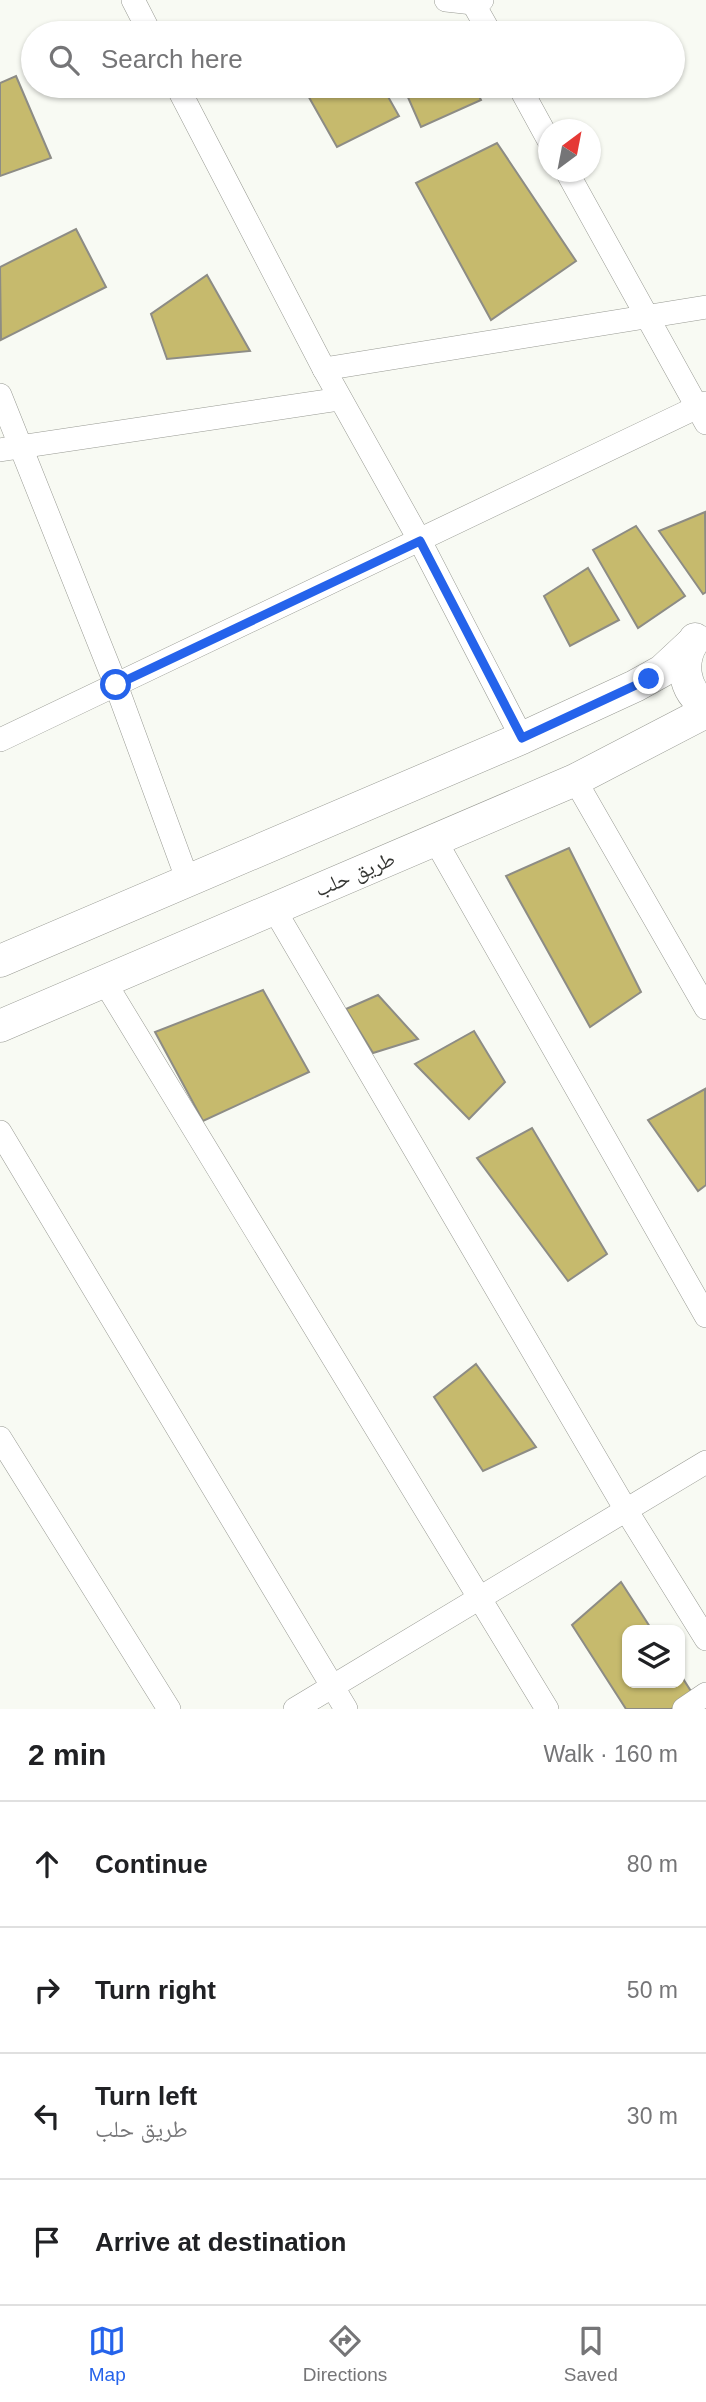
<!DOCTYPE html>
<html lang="en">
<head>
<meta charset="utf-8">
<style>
	:root { --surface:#fff; --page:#f6f6f6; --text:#202124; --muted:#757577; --line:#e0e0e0; --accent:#2563eb }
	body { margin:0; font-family:Arial,"Noto Naskh Arabic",sans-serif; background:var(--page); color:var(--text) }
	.controls { position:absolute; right:21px; bottom:21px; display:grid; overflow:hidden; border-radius:14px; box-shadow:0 2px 5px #0004 }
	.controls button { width:63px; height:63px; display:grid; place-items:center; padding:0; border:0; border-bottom:2px solid var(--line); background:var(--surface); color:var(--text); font:35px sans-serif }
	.compass { position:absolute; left:538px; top:119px; width:63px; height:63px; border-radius:50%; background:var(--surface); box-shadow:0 2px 5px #0004; rotate:32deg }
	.stop { position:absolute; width:21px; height:21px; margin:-16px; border:5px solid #2563eb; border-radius:50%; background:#fff }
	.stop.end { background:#2563eb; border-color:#fff; box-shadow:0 2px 7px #0008 }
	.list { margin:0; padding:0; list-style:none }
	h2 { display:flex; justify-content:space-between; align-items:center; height:91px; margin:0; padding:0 28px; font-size:30px }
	h2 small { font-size:23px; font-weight:400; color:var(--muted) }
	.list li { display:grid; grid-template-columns:46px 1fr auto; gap:21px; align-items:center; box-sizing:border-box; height:126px; padding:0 28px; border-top:2px solid var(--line) }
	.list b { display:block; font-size:26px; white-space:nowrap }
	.list p { margin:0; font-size:23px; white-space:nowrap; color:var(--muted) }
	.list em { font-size:23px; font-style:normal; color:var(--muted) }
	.icon { flex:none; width:38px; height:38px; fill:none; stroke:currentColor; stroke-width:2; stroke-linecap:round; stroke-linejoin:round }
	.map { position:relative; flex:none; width:706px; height:1709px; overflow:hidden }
	.search { position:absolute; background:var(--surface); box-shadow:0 2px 5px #0004; left:21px; right:21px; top:21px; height:77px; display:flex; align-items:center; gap:18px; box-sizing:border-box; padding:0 24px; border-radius:38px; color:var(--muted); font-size:26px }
	.sheet { height:595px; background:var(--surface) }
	nav { display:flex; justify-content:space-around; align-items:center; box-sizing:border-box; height:98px; border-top:2px solid var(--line); background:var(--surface); font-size:19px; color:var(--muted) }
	nav a { display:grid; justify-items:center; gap:4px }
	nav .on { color:var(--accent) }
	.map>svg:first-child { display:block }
</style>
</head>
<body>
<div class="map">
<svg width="706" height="1709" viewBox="0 0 706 1709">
	<rect width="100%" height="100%" fill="#f8faf3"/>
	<!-- building -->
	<g fill="#c6ba6d" stroke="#8d8c85" stroke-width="2">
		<path d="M442,26L445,33H428Z"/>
		<path d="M16,76L51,158L0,176V83Z"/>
		<path d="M315,86H382L399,116L337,147L306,92Z"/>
		<path d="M403,86H474L481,100L421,127Z"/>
		<path d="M497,143L576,261L491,320L416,183Z"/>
		<path d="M76,229L106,287L1,340L0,267Z"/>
		<path d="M207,275L250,351L167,359L151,314Z"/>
		<path d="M705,512L706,592L703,594L659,531Z"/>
		<path d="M636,526L685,596L638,628L593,550Z"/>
		<path d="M588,568L619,620L570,646L544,596Z"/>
		<path d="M569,848L641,992L590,1027L506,876Z"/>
		<path d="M263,990L309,1072L203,1121L155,1032Z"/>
		<path d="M378,995L418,1039L373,1053L346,1009Z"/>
		<path d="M474,1031L505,1082L469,1119L415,1064Z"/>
		<path d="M705,1089L706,1185L698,1191L648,1120Z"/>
		<path d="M532,1128L607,1254L568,1281L477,1158Z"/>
		<path d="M476,1364L536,1447L483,1471L434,1397Z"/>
		<path d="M621,1582L652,1630H627V1683H680V1674L694,1696L671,1709H626L572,1625Z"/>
	</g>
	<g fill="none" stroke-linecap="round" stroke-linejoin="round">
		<defs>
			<g id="minor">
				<path d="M133,0L150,33"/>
				<path d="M446,0L473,3L482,0"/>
				<path d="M473,3L490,33"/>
				<path d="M177,86L324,369L420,541L522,738"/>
				<path d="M519,86L548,139"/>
				<path d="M567,172L706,423"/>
				<path d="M324,369L706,307"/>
				<path d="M0,395L116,685L188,881"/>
				<path d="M0,450L340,399"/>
				<path d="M0,740L706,403"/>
				<path d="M575,780L706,1008"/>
				<path d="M435,840L706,1316"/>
				<path d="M274,909L626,1510L706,1639"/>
				<path d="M104,981L547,1709"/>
				<path d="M0,1132L346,1709"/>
				<path d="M0,1438L169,1709"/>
				<path d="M295,1709L706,1462"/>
				<path d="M684,1709L706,1694"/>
			</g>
			<g id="secondary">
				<path d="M695,639C679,660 683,691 706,705"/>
				<path d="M0,961L522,738L635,686L662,671L691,644"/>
				<path d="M0,1026L575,780L706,712"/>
			</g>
		</defs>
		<!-- minor casing -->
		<use href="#minor" stroke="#989a93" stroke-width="24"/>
		<!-- secondary casing -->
		<use href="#secondary" stroke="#989a93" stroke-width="33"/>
		<!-- minor -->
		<use href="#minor" stroke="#fff" stroke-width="23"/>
		<!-- secondary -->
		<use href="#secondary" stroke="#fff" stroke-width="32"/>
	</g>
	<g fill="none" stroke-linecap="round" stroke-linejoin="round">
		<!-- route -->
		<path stroke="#2563eb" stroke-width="9" d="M116,685L420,541L522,738L649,679"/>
	</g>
	<g text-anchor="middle" stroke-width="5" stroke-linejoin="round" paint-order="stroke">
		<!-- street labels -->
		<g font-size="21" fill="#343532" stroke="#fff">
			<text transform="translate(355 874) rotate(-23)" y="7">طريق حلب</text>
		</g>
	</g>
</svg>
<div class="controls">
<button><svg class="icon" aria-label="layers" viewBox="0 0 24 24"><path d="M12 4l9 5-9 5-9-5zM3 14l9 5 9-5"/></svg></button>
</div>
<svg class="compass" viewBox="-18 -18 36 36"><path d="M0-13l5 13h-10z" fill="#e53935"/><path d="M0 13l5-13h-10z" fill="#757577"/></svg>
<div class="stop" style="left:116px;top:685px"></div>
<div class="stop end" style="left:649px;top:679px"></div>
<div class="search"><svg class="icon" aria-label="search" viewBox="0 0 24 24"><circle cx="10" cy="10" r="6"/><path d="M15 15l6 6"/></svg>Search here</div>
</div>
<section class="sheet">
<h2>2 min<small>Walk · 160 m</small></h2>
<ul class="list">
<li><svg class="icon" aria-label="ahead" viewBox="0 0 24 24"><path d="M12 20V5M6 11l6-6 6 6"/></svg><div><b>Continue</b></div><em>80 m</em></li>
<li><svg class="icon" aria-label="right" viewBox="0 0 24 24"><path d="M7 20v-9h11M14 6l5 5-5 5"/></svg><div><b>Turn right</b></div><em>50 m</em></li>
<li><svg class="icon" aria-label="left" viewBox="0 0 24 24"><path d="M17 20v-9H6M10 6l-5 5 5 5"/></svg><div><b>Turn left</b><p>طريق حلب</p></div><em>30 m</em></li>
<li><svg class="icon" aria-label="arrive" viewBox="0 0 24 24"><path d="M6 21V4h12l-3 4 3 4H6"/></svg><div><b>Arrive at destination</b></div></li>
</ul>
</section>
<nav>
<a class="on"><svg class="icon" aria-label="map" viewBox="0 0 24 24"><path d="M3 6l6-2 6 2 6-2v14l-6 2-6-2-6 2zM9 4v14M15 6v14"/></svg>Map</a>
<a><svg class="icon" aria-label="directions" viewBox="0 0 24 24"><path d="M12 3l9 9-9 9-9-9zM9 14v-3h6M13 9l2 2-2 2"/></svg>Directions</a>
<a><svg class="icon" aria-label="saved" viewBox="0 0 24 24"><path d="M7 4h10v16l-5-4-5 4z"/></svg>Saved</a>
</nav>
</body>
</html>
